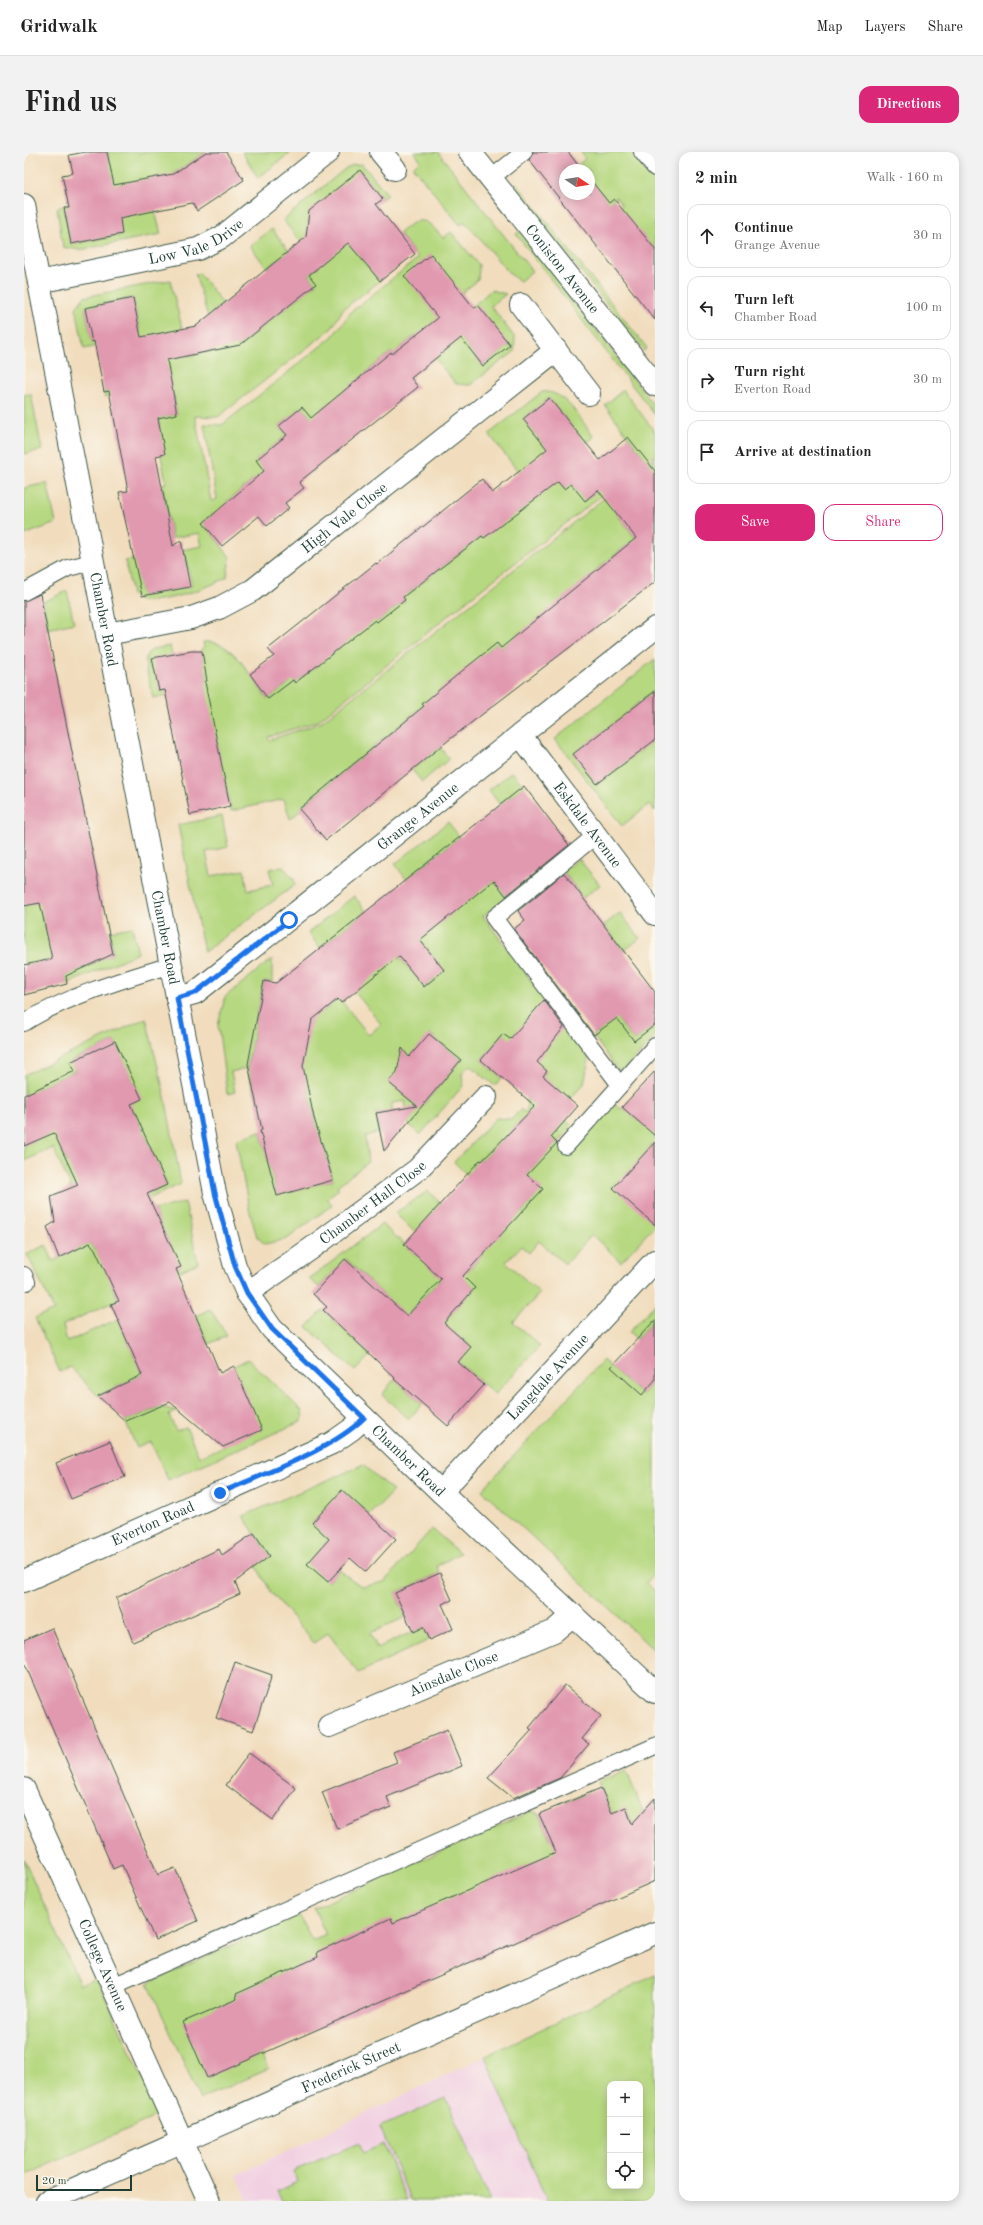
<!DOCTYPE html>
<html lang="en">
<head>
<meta charset="utf-8">
<style>
	:root { --surface:#fff; --page:#f2f2f2; --text:#222; --muted:#767676; --line:#e0e0e0; --accent:#db2777 }
	body { margin:0; font-family:"Old Standard TT",serif; background:var(--page); color:var(--text) }
	.controls { position:absolute; right:12px; bottom:12px; display:grid; overflow:hidden; border-radius:8px; box-shadow:0 2px 10px #0003 }
	.controls button { width:36px; height:36px; display:grid; place-items:center; padding:0; border:0; border-bottom:1px solid var(--line); background:var(--surface); color:var(--text); font:20px sans-serif }
	.compass { position:absolute; left:535px; top:12px; width:36px; height:36px; border-radius:50%; background:var(--surface); box-shadow:0 2px 10px #0003; rotate:102deg }
	.scale { position:absolute; left:12px; bottom:10px; width:96px; box-sizing:border-box; padding-left:4px; border:2px solid #1f3d34; border-top:0; font-size:11px; line-height:14px; white-space:nowrap; color:#1f3d34; -webkit-text-stroke:3px #fbf7ec; paint-order:stroke }
	.stop { position:absolute; width:12px; height:12px; margin:-9px; border:3px solid #1a73e8; border-radius:50%; background:#fff }
	.stop.end { background:#1a73e8; border-color:#fff; box-shadow:0 1px 4px #0008 }
	.list { margin:0; padding:0; list-style:none }
	h2 { display:flex; justify-content:space-between; align-items:center; height:52px; margin:0; padding:0 16px; font-size:17px }
	h2 small { font-size:13px; font-weight:400; color:var(--muted) }
	.list li { display:grid; grid-template-columns:26px 1fr auto; gap:12px; align-items:center; box-sizing:border-box; height:64px; margin:0 8px 8px; padding:0 8px; border:1px solid var(--line); border-radius:12px }
	.list b { display:block; font-size:15px; white-space:nowrap }
	.list p { margin:0; font-size:13px; white-space:nowrap; color:var(--muted) }
	.list em { font-size:13px; font-style:normal; color:var(--muted) }
	.actions { display:flex; gap:8px; padding:12px 16px }
	.actions a { flex:1; padding:9px 0; border:1px solid var(--accent); border-radius:12px; text-align:center; font-size:14px; color:var(--accent) }
	.actions .main { background:var(--accent); color:#fff }
	.icon { flex:none; width:22px; height:22px; fill:none; stroke:currentColor; stroke-width:2; stroke-linecap:round; stroke-linejoin:round }
	.map { position:relative; flex:none; width:631px; height:2049px; overflow:hidden; border-radius:12px }
	header { display:flex; align-items:center; gap:24px; box-sizing:border-box; height:56px; padding:0 20px; background:var(--surface); border-bottom:1px solid var(--line) }
	header strong { font-size:19px }
	nav { display:flex; gap:22px; margin-inline-start:auto; font-size:14px }
	.intro { display:flex; align-items:center; justify-content:space-between; box-sizing:border-box; height:96px; padding:0 24px }
	h1 { margin:0; font-size:28px }
	.button { padding:10px 18px; border-radius:12px; background:var(--accent); color:#fff; font-size:14px; font-weight:700 }
	main { display:flex; gap:24px; padding:0 24px }
	aside { flex:1; background:var(--surface); border-radius:12px; box-shadow:0 2px 10px #0003 }
	.map>svg:first-child { display:block }
</style>
</head>
<body>
<header>
<strong>Gridwalk</strong>
<nav><a>Map</a><a>Layers</a><a>Share</a></nav>
</header>
<div class="intro"><h1>Find us</h1><a class="button">Directions</a></div>
<main>
<div class="map">
<svg width="631" height="2049" viewBox="0 0 631 2049">
	<rect width="100%" height="100%" fill="#fbf7ec"/>
	<filter id="ink" filterUnits="userSpaceOnUse"><feTurbulence type="fractalNoise" baseFrequency=".025" numOctaves="2"/><feDisplacementMap in="SourceGraphic" scale="8" xChannelSelector="R" yChannelSelector="G"/><feConvolveMatrix kernelMatrix="1 2 1 2 8 2 1 2 1" color-interpolation-filters="sRGB"/></filter>
	<filter id="wash" filterUnits="userSpaceOnUse"><feTurbulence type="fractalNoise" baseFrequency=".012" numOctaves="4" result="noise"/><feDisplacementMap in="SourceGraphic" scale="16" xChannelSelector="R" yChannelSelector="G"/><feGaussianBlur stdDeviation="0.9" result="paint"/><feColorMatrix in="noise" values="0 0 0 0 0 0 0 0 0 0 0 0 0 0 0 0 0 1.4 0 .05"/><feComposite in="paint" operator="in"/></filter>
	<g filter="url(#wash)">
		<rect width="100%" height="100%" fill="#f1ddbd"/>
		<!-- built -->
		<path fill="#f1d0e2" fill-rule="evenodd" d="M631,1823V2049H224L213,2023ZM586,1932H616V2034H586Z"/>
		<!-- green -->
		<g fill="#b6d880" stroke="#6a8a5a" fill-rule="evenodd">
			<path d="M83,0H182L149,22L131,59L137,82L55,98L39,95L33,56L90,39ZM92,47L98,83L47,92L40,57Z"/>
			<path d="M218,0H267L234,26Z"/>
			<path d="M390,0H414L508,119L496,129L486,122L441,70L436,73L389,15L396,8Z"/>
			<path d="M557,0H607L631,30V98L590,60L598,53L592,45L585,52L565,26V18H558L554,13L561,7Z"/>
			<path d="M338,12L364,43L359,47L336,18L340,78L328,95L356,129L319,157L308,176L298,184L194,265L171,264L187,349L193,347L180,272L198,273L308,185L328,159L394,106L375,81C397,63 401,65 419,86L427,80L455,113L454,128L438,141L447,156L467,138L482,142L467,154L491,186L490,200L446,233L432,232L392,183L372,199L390,223L387,226L367,200L339,223L366,257L336,226L292,262L319,295L314,298L278,255L255,274L291,318L287,321L259,286L232,308L264,349L261,351L237,322L202,350L222,375L219,377L201,354L179,370L206,405L203,425C185,436 140,451 118,449C114,449 111,446 108,443L101,409L178,394L175,381L148,386L138,332L142,331L137,303L140,302L134,266L153,262L150,244L126,236L81,245L80,240L126,231L82,192L60,197L52,156L60,145L146,128L165,204L191,198L206,185L214,195L242,172L227,140L248,167L292,132L285,123L296,114L259,68L322,16L329,13ZM109,146L116,180L68,190L61,156ZM428,174L486,193L459,214ZM161,401L168,434L118,444L112,411Z"/>
			<path d="M492,31L623,196L620,199L489,33Z"/>
			<path d="M248,77L265,99L243,116L226,94Z"/>
			<path d="M496,79L631,255V263L492,82Z"/>
			<path d="M175,121L199,152L188,161L193,167L186,171L171,122Z"/>
			<path d="M599,238L631,280V342L601,347L589,357L631,411L607,390L573,417L574,420L477,496L473,491L365,582L392,615L416,595L425,607L398,630L361,585L276,656L277,658L266,667L260,647L207,659L181,535L129,546L121,510L123,502L129,497L146,494L148,503L135,539L183,529L177,497L180,496L179,490C210,486 227,527 244,547L265,531L247,507L250,504L271,531L299,509L277,481L330,442L353,470L381,448L358,419L383,442L454,387L487,365L468,341L473,336L492,362L514,345L465,282L518,240C541,237 557,269 570,285L526,320L540,337L547,332L561,349L597,319L621,307L581,253ZM525,246L556,284L530,305L499,267ZM628,304L631,306L296,571L245,588L244,585L294,569L436,454Z"/>
			<path d="M7,242L18,298L0,302V243Z"/>
			<path d="M23,331L32,371L0,383V336Z"/>
			<path d="M43,439L50,471L24,477L19,450Z"/>
			<path d="M631,507V538L606,558L631,589V659L625,652L598,674L531,587ZM596,566L619,597L573,632L550,602Z"/>
			<path d="M488,620L500,634L476,653L465,638Z"/>
			<path d="M198,664L204,695L182,700L187,724L220,718L224,738L249,733L245,717L259,715L270,727L271,733L180,800L154,673Z"/>
			<path d="M424,670L436,685L382,727L371,712Z"/>
			<path d="M555,707L576,733L559,746L539,719Z"/>
			<path d="M470,728L483,745L459,764L565,907L560,932L533,960L548,974L534,991L545,1001L590,952L596,957L598,955L615,970L631,952V989L623,999L627,1002L631,1073L597,1110L568,1083L541,1112L515,1089L505,1101L497,1094L482,1110L516,1141L489,1170L516,1194L471,1242L434,1210L447,1194L431,1181L419,1195L407,1185L451,1136L428,1115L382,1164L322,1107L295,1135L285,1127L358,1072L394,1105L404,1093L371,1061L404,1039L417,1051L395,1076L444,1119L465,1095L443,1023L430,1010L472,966L488,967L497,957L503,962L502,946L523,919L479,882L457,908L478,926L471,934L446,913L438,921L439,934L396,983L384,972L381,949L368,951V958L352,961L356,980L341,984L344,1010L313,1034L315,1037L303,1046L308,1053L263,1087L241,1092L233,1085L225,1057L212,988L236,979L253,1043L309,1028L300,994L285,997L293,977L283,933L231,944L223,916L207,920L211,940L203,942L194,873L201,845L248,807V830L240,829L223,916L256,923L290,858H301L315,846L345,883L357,872L329,838L374,804L401,835L421,819L393,785ZM406,882L437,908L396,957L365,930ZM503,963L533,990L503,1023L518,1037L497,1061L448,1015L455,1007L458,1009Z"/>
			<path d="M330,744L342,759L296,796L284,781Z"/>
			<path d="M24,749L19,765L22,778L29,777L35,806L0,813V753Z"/>
			<path d="M596,761L616,786L600,799L580,773Z"/>
			<path d="M108,775L114,801L43,832L42,824L89,802L86,779Z"/>
			<path d="M590,862L610,889L631,873V884L597,922L569,884L588,869Z"/>
			<path d="M122,866L141,944L157,1032L55,1079L47,1063L43,1038L47,1035L29,996L0,1009V923ZM91,889L117,947L78,965L72,953L31,972L23,955L9,961L3,947L15,941L13,937L51,919L47,909ZM113,966L143,1033L94,1055L68,999L43,1010L39,1001Z"/>
			<path d="M161,1050L174,1111L39,1173L43,1190L94,1167L118,1223L74,1244L46,1215L36,1220L11,1166L30,1158L3,1102L22,1093L29,1109L66,1091L70,1098L94,1086L88,1134L93,1145L156,1115L130,1058Z"/>
			<path d="M631,1152V1167L613,1187L605,1180Z"/>
			<path d="M186,1157L203,1184L184,1192L172,1164Z"/>
			<path d="M299,1158L346,1203L331,1219L283,1175Z"/>
			<path d="M224,1207L278,1259L279,1266L276,1270L144,1328L127,1290L113,1296L101,1269L136,1255L154,1259L145,1263L152,1279L162,1275L175,1305L203,1293L210,1214Z"/>
			<path d="M579,1208L618,1243L631,1228V1421L622,1431L631,1439V1499L458,1338Z"/>
			<path d="M370,1227L398,1252L385,1267L358,1243Z"/>
			<path d="M339,1313L369,1339L346,1363L318,1339L288,1371L305,1387L284,1412L304,1430L315,1418L338,1435L360,1430L408,1377L436,1401L413,1414L416,1421L371,1441L382,1465L346,1481L353,1496L399,1475L405,1488L334,1521L304,1481L290,1491L247,1440L232,1414L246,1404L219,1364Z"/>
			<path d="M602,1618L625,1674L615,1688L602,1656L594,1675L351,1802L275,1814L212,1842L245,1917L176,1947L124,1831L275,1763L288,1789L302,1783L290,1756L508,1659L515,1662L526,1687L553,1675L542,1650L563,1641L574,1667L588,1661L574,1630Z"/>
			<path d="M0,1707L56,1833L73,1826L135,1963L0,2024Z"/>
			<path d="M631,1823V2049H523L461,1904ZM586,1932H616V2034H586Z"/>
			<path d="M422,1946L466,2049H387L356,1975Z"/>
			<path d="M335,1991L340,2001L359,1992L383,2049H258L253,2039L273,2030L269,2019Z"/>
		</g>
		<g id="blocks">
			<!-- building -->
			<g fill="#e199b0">
				<path d="M62,0H83L90,33L149,22L182,0H202L220,28L173,59L168,51L96,66L98,82L47,92L40,56H45L38,23L49,21L45,3Z"/>
				<path d="M509,0H544L558,18H541V42H565V26L585,51L590,47L631,97V168L505,8Z"/>
				<path d="M336,18L359,47L352,52L391,102L356,129L324,91L285,123L292,132L216,193L143,208L153,262L134,266L141,302L132,304L149,394L157,388L166,435L118,444L95,340L104,339L85,239L80,240L70,189L68,190L61,156L109,146L117,185L172,174L282,85L285,59Z"/>
				<path d="M407,102L450,156L454,153L486,193L459,214L437,186L387,226L394,235L275,330L280,336L261,351L265,356L243,374L235,364L198,394L179,371L240,319L232,308L263,283L255,274L278,255L287,266L367,200L368,202L414,166L380,124Z"/>
				<path d="M525,246L576,308L604,285L631,319V430L426,587L302,688L275,657L400,554L398,552L438,519L473,491L477,496L612,386L574,338L561,349L547,332L540,337L534,330L460,386L458,384L379,445L381,448L353,470L351,468L271,531L269,528L244,547L226,522L250,504L244,497L352,411L353,412L458,327L468,341L523,297L499,267Z"/>
				<path d="M16,442L89,802L42,824L43,832L0,843V813L28,807L16,751L0,754V449Z"/>
				<path d="M167,499H178L183,529L181,530L206,654L166,663L141,538L135,539L128,506Z"/>
				<path d="M631,539V588L573,632L549,602Z"/>
				<path d="M500,634L545,693L482,744L470,728L396,788L420,818L400,835L375,804L317,851L314,847L288,868L279,914L290,966L309,1028L253,1044L236,979L238,978L224,912L240,829L252,831Z"/>
				<path d="M540,721L631,840V873L610,889L593,866L570,883L490,777L501,768L494,759Z"/>
				<path d="M520,848L540,875L513,910L523,919L519,924L554,954L527,985L533,991L503,1023L519,1037L439,1124L451,1136L420,1171L447,1195L434,1210L460,1233L424,1274L370,1227L371,1226L299,1158L303,1155L289,1142L321,1107L383,1164L417,1127L380,1092L456,1008L458,1009L511,954L457,908L479,882L486,887Z"/>
				<path d="M405,882L437,908L360,999L352,961L393,954L364,930L373,920L378,896L385,905Z"/>
				<path d="M91,889L118,947L107,952L143,1033L123,1042L157,1115L152,1117L196,1221L210,1214L238,1278L199,1295L146,1250L101,1269L74,1244L118,1223L87,1152L95,1149L71,1097L66,1091L35,1106L23,1075L31,1070L27,1044L54,1033L30,981L0,994V943L51,919L46,910Z"/>
				<path d="M631,919V984L598,955Z"/>
				<path d="M631,990V1073L589,1036Z"/>
				<path d="M631,1168V1228L618,1243L587,1215Z"/>
				<path d="M86,1289L101,1325L47,1347L32,1311Z"/>
				<path d="M318,1338L372,1387L342,1420L326,1406L304,1430L283,1412L305,1387L288,1371Z"/>
				<path d="M230,1381L246,1404L211,1430L216,1442L109,1490L92,1446L195,1397L198,1403Z"/>
				<path d="M416,1421L428,1448L418,1452L429,1477L405,1488L399,1475L389,1480L371,1441Z"/>
				<path d="M28,1476L134,1723L151,1716L174,1769L131,1788L98,1713L89,1717L0,1510V1488Z"/>
				<path d="M211,1510L248,1523L229,1579L192,1566Z"/>
				<path d="M541,1533L577,1564L558,1587L565,1592L536,1626L489,1646L464,1626L508,1578L505,1576Z"/>
				<path d="M423,1578L438,1614L363,1645L367,1655L313,1677L298,1640L373,1610L369,1600Z"/>
				<path d="M225,1601L272,1636L249,1668L202,1633Z"/>
				<path d="M577,1636L588,1661L602,1655L608,1672L631,1646V1729L183,1926L159,1870L213,1847L212,1842L294,1805L293,1800L367,1766L369,1771L532,1700L515,1662Z"/>
			</g>
		</g>
	</g>
	<g filter="url(#ink)">
		<use href="#blocks" fill-opacity="0" stroke="#3e5549" stroke-width="1"/>
		<g fill="none" stroke-linecap="round" stroke-linejoin="round">
			<defs>
				<g id="service">
					<path d="M618,0L631,16"/>
					<path d="M466,27L500,0"/>
					<path d="M0,440L44,416L68,410"/>
					<path d="M571,684L470,766L596,933"/>
					<path d="M0,871C40,845 101,827 147,813"/>
					<path d="M542,994L631,894"/>
					<path d="M0,1123L3,1130"/>
					<path d="M89,1834L631,1594"/>
				</g>
				<g id="minor">
					<path d="M357,0L371,17"/>
					<path id="s1" d="M446,0L631,233"/>
					<path id="s2" d="M15,130L174,97L198,85L304,0"/>
					<path d="M497,153L565,242"/>
					<path id="s3" d="M83,482L167,466L195,456L229,438L532,198"/>
					<path id="s4" d="M497,584L631,762"/>
					<path id="s5" d="M153,846L171,841L195,822L631,476"/>
					<path id="s6" d="M223,1141L288,1096L394,1017L462,945"/>
					<path id="s7" d="M417,1340L631,1109"/>
					<path id="s8" d="M0,1429L308,1291L328,1277L340,1266"/>
					<path id="s9" d="M305,1574L530,1479L549,1463"/>
					<path id="s10" d="M0,1637L185,2049"/>
				</g>
				<g id="tertiary">
					<path id="s11" d="M0,53L191,1041L211,1114L223,1141L248,1177L417,1340L631,1540"/>
				</g>
				<g id="secondary">
					<path id="s12" d="M23,2049L631,1781"/>
				</g>
			</defs>
			<!-- service casing -->
			<use href="#service" stroke="#3e5549" stroke-width="18"/>
			<!-- minor casing -->
			<use href="#minor" stroke="#3e5549" stroke-width="24"/>
			<!-- tertiary casing -->
			<use href="#tertiary" stroke="#3e5549" stroke-width="24"/>
			<!-- secondary casing -->
			<use href="#secondary" stroke="#3e5549" stroke-width="24"/>
			<!-- service -->
			<use href="#service" stroke="#fff" stroke-width="16"/>
			<!-- minor -->
			<use href="#minor" stroke="#fff" stroke-width="22"/>
			<!-- tertiary -->
			<use href="#tertiary" stroke="#fff" stroke-width="22"/>
			<!-- secondary -->
			<use href="#secondary" stroke="#fff" stroke-width="22"/>
		</g>
	</g>
	<g fill="none" stroke-linecap="round" stroke-linejoin="round" filter="url(#ink)">
		<!-- route -->
		<path stroke="#1a73e8" stroke-width="5" d="M196,1341C241,1321 306,1299 340,1266L248,1177L223,1141L211,1114L191,1041L153,846L171,841L265,768"/>
	</g>
	<g text-anchor="middle" stroke-width="4" stroke-linejoin="round" paint-order="stroke">
		<!-- street labels -->
		<g font-size="15" fill="#1f3d34" stroke="#fbf7ec">
			<text dy="5" stroke="none"><textPath href="#s2" startOffset="163">Low Vale Drive</textPath></text>
			<text dy="5" stroke="none"><textPath href="#s1" startOffset="149">Coniston Avenue</textPath></text>
			<text dy="5" stroke="none"><textPath href="#s3" startOffset="270">High Vale Close</textPath></text>
			<text dy="5" stroke="none"><textPath href="#s11" startOffset="422">Chamber Road</textPath></text>
			<text dy="5" stroke="none"><textPath href="#s5" startOffset="303">Grange Avenue</textPath></text>
			<text dy="5" stroke="none"><textPath href="#s4" startOffset="111">Eskdale Avenue</textPath></text>
			<text dy="5" stroke="none"><textPath href="#s11" startOffset="746">Chamber Road</textPath></text>
			<text dy="5" stroke="none"><textPath href="#s6" startOffset="155">Chamber Hall Close</textPath></text>
			<text dy="5" stroke="none"><textPath href="#s7" startOffset="157">Langdale Avenue</textPath></text>
			<text dy="5" stroke="none"><textPath href="#s11" startOffset="1345">Chamber Road</textPath></text>
			<text dy="5" stroke="none"><textPath href="#s8" startOffset="141">Everton Road</textPath></text>
			<text dy="5" stroke="none"><textPath href="#s9" startOffset="135">Ainsdale Close</textPath></text>
			<text dy="5" stroke="none"><textPath href="#s10" startOffset="193">College Avenue</textPath></text>
			<text dy="5" stroke="none"><textPath href="#s12" startOffset="332">Frederick Street</textPath></text>
		</g>
	</g>
</svg>
<div class="controls">
<button>+</button>
<button>−</button>
<button><svg class="icon" aria-label="locate" viewBox="0 0 24 24"><circle cx="12" cy="12" r="6"/><path d="M12 2v4M12 18v4M2 12h4M18 12h4"/></svg></button>
</div>
<svg class="compass" viewBox="-18 -18 36 36"><path d="M0-13l5 13h-10z" fill="#e53935"/><path d="M0 13l5-13h-10z" fill="#767676"/></svg>
<div class="scale">20 m</div>
<div class="stop" style="left:265px;top:768px"></div>
<div class="stop end" style="left:196px;top:1341px"></div>
</div>
<aside>
<h2>2 min<small>Walk · 160 m</small></h2>
<ul class="list">
<li><svg class="icon" aria-label="ahead" viewBox="0 0 24 24"><path d="M12 20V5M6 11l6-6 6 6"/></svg><div><b>Continue</b><p>Grange Avenue</p></div><em>30 m</em></li>
<li><svg class="icon" aria-label="left" viewBox="0 0 24 24"><path d="M17 20v-9H6M10 6l-5 5 5 5"/></svg><div><b>Turn left</b><p>Chamber Road</p></div><em>100 m</em></li>
<li><svg class="icon" aria-label="right" viewBox="0 0 24 24"><path d="M7 20v-9h11M14 6l5 5-5 5"/></svg><div><b>Turn right</b><p>Everton Road</p></div><em>30 m</em></li>
<li><svg class="icon" aria-label="arrive" viewBox="0 0 24 24"><path d="M6 21V4h12l-3 4 3 4H6"/></svg><div><b>Arrive at destination</b></div></li>
</ul>
<div class="actions"><a class="main">Save</a><a>Share</a></div>
</aside>
</main>
</body>
</html>
